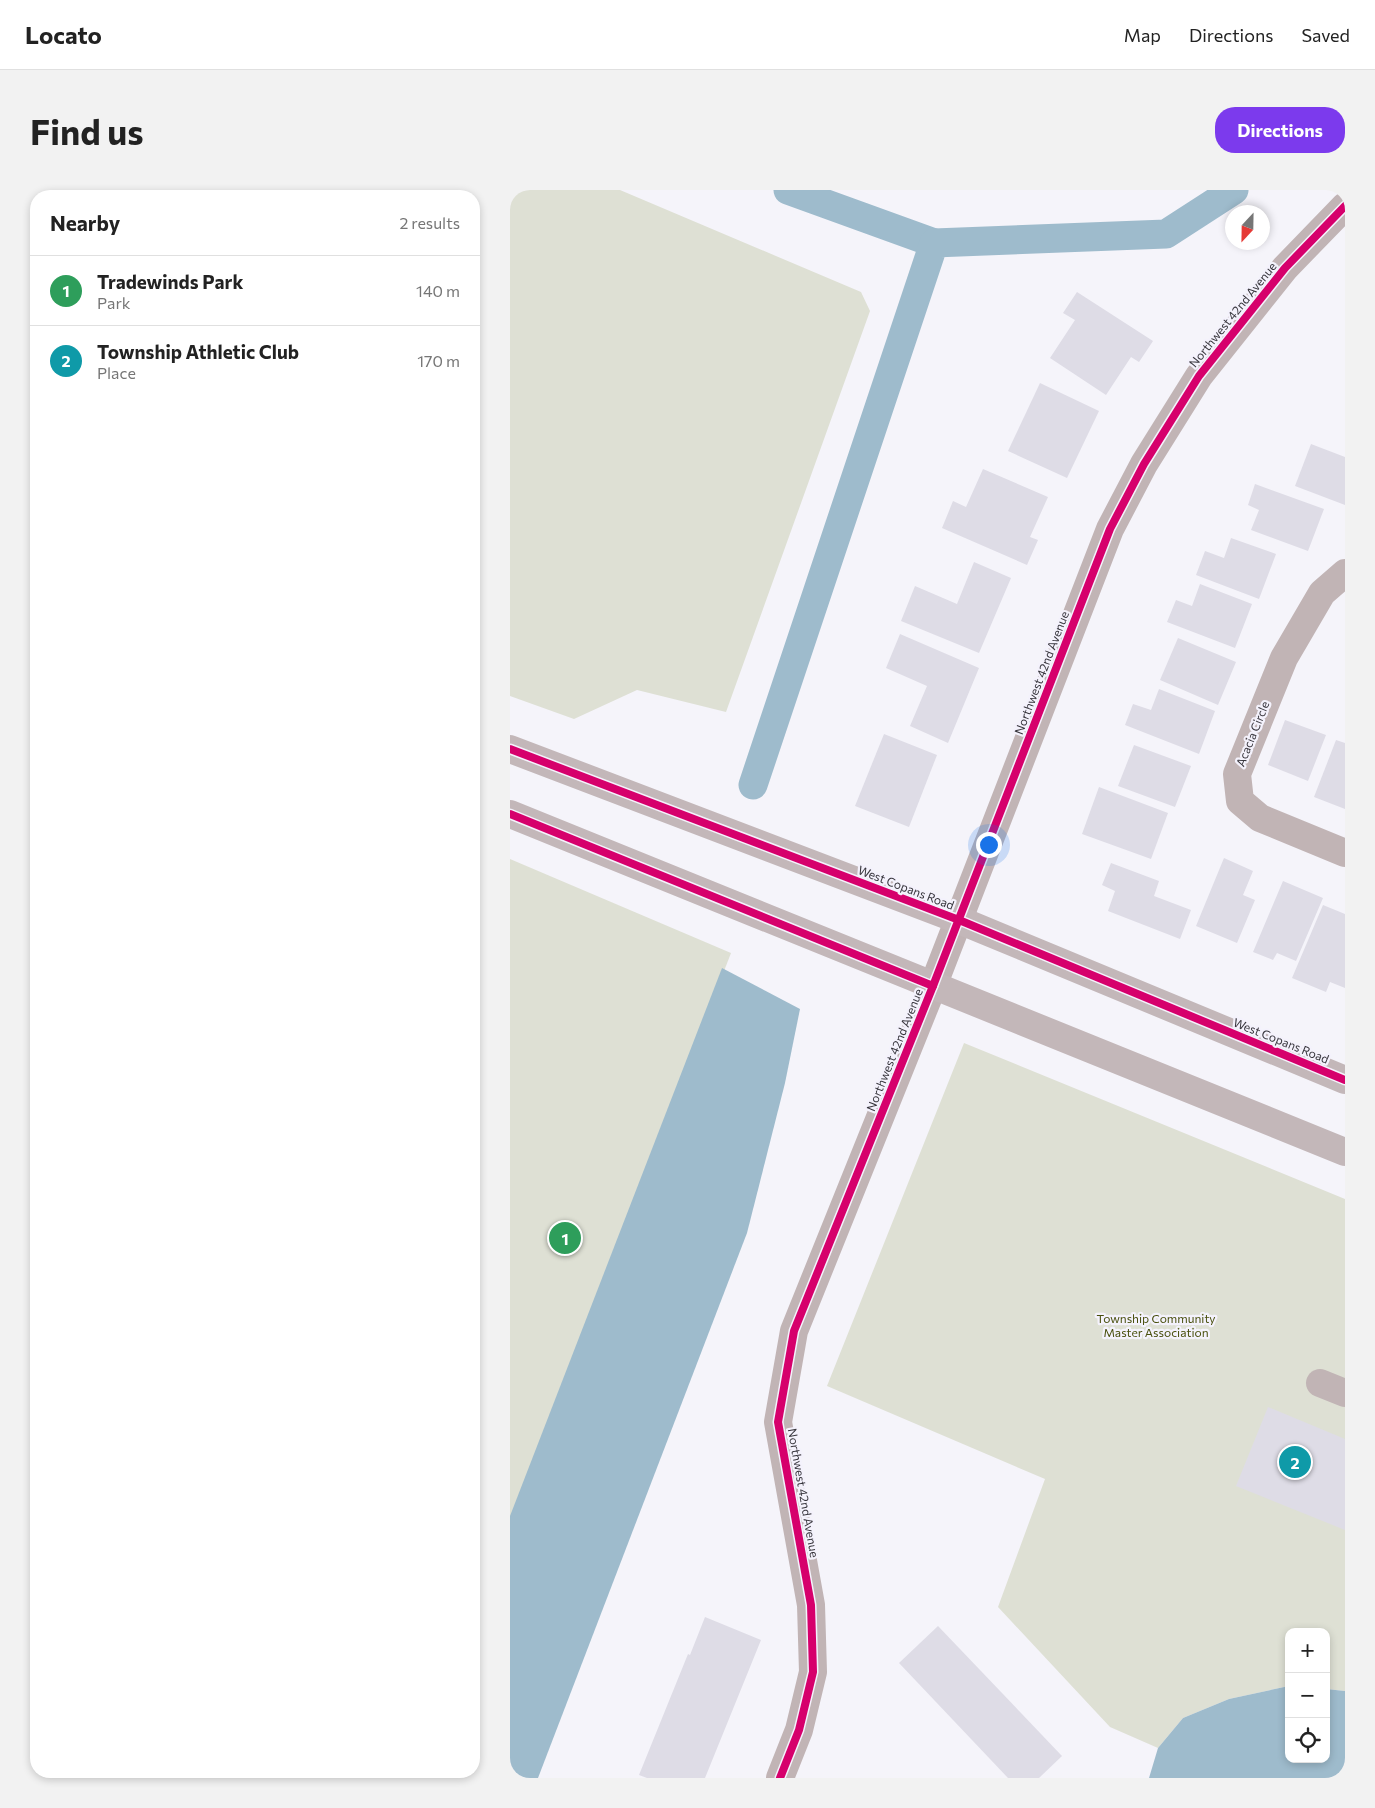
<!DOCTYPE html>
<html lang="en">
<head>
<meta charset="utf-8">
<style>
	:root { --surface:#fff; --page:#f2f2f2; --text:#222; --muted:#767676; --line:#e0e0e0; --accent:#7c3aed }
	body { margin:0; font-family:Commissioner,sans-serif; background:var(--page); color:var(--text) }
	.controls { position:absolute; right:15px; bottom:15px; display:grid; overflow:hidden; border-radius:10px; box-shadow:0 2px 8px #0003 }
	.controls button { width:45px; height:45px; display:grid; place-items:center; padding:0; border:0; border-bottom:1px solid var(--line); background:var(--surface); color:var(--text); font:25px sans-serif }
	.compass { position:absolute; left:715px; top:15px; width:45px; height:45px; border-radius:50%; background:var(--surface); box-shadow:0 2px 8px #0003; rotate:202deg }
	.you { position:absolute; left:478px; top:654px; width:18px; height:18px; margin:-12px; border:4px solid #fff; border-radius:50%; background:#1a73e8; box-shadow:0 0 0 8px #1a73e833 }
	.badge { display:grid; place-items:center; width:32px; height:32px; border-radius:50%; background:var(--accent); color:#fff; font-size:16px; font-weight:700 }
	.pin { position:absolute; translate:-50% -50%; border:2px solid #fff; box-shadow:0 1px 5px #0006 }
	.list { margin:0; padding:0; list-style:none }
	h2 { display:flex; justify-content:space-between; align-items:center; height:65px; margin:0; padding:0 20px; font-size:21px }
	h2 small { font-size:16px; font-weight:400; color:var(--muted) }
	.list li { display:grid; grid-template-columns:32px 1fr auto; gap:15px; align-items:center; box-sizing:border-box; height:70px; padding:0 20px; border-top:1px solid var(--line) }
	.list b { display:block; font-size:19px; white-space:nowrap }
	.list p { margin:0; font-size:16px; white-space:nowrap; color:var(--muted) }
	.list em { font-size:16px; font-style:normal; color:var(--muted) }
	.icon { flex:none; width:28px; height:28px; fill:none; stroke:currentColor; stroke-width:2; stroke-linecap:round; stroke-linejoin:round }
	.map { position:relative; flex:none; width:835px; height:1588px; overflow:hidden; border-radius:20px }
	header { display:flex; align-items:center; gap:30px; box-sizing:border-box; height:70px; padding:0 25px; background:var(--surface); border-bottom:1px solid var(--line) }
	header strong { font-size:24px }
	nav { display:flex; gap:28px; margin-inline-start:auto; font-size:18px }
	.intro { display:flex; align-items:center; justify-content:space-between; box-sizing:border-box; height:120px; padding:0 30px }
	h1 { margin:0; font-size:35px }
	.button { padding:12px 22px; border-radius:20px; background:var(--accent); color:#fff; font-size:18px; font-weight:700 }
	main { display:flex; gap:30px; padding:0 30px }
	aside { flex:1; background:var(--surface); border-radius:20px; box-shadow:0 2px 8px #0003 }
	.map>svg:first-child { display:block }
</style>
</head>
<body>
<header>
<strong>Locato</strong>
<nav><a>Map</a><a>Directions</a><a>Saved</a></nav>
</header>
<div class="intro"><h1>Find us</h1><a class="button">Directions</a></div>
<main>
<aside>
<h2>Nearby<small>2 results</small></h2>
<ul class="list">
<li><span class="badge" style="background:#2e9e5b">1</span><div><b>Tradewinds Park</b><p>Park</p></div><em>140 m</em></li>
<li><span class="badge" style="background:#0f9aa8">2</span><div><b>Township Athletic Club</b><p>Place</p></div><em>170 m</em></li>
</ul>
</aside>
<div class="map">
<svg width="835" height="1588" viewBox="0 0 835 1588">
	<rect width="100%" height="100%" fill="#f5f4fa"/>
	<!-- green -->
	<g fill="#dee0d4">
		<path d="M0,0H110L351,102L360,121L216,522L127,500L64,529L0,506Z"/>
		<path d="M0,669L221,763L0,1333Z"/>
		<path d="M454,853L835,1009V1501L816,1499V1442H779V1496L719,1509L673,1528L648,1558L600,1537L488,1417L535,1289L317,1196Z"/>
	</g>
	<!-- water -->
	<g fill="#9ebbcc">
		<path d="M212,778L290,819L275,893L237,1043L28,1588H0V1326Z"/>
		<path d="M779,1496V1569H816V1499L835,1501V1588H639L648,1558L673,1528L719,1509Z"/>
	</g>
	<g fill="none" stroke-linecap="round" stroke-linejoin="round">
		<!-- canal -->
		<g stroke="#9ebbcc" stroke-width="29">
			<path d="M278,0L424,53"/>
			<path d="M243,595L424,53L656,44L724,0"/>
		</g>
	</g>
	<!-- building -->
	<g fill="#dedce6">
		<path d="M567,102L643,151L629,172L621,167L596,205L540,168L565,130L553,123Z"/>
		<path d="M530,193L589,221L557,288L498,261Z"/>
		<path d="M801,254L835,267V315L785,296Z"/>
		<path d="M473,279L538,307L520,347L528,350L517,375L432,338L443,311L456,317Z"/>
		<path d="M745,294L814,319L798,361L741,340L749,320L738,315Z"/>
		<path d="M721,348L766,364L749,409L686,385L695,361L714,368Z"/>
		<path d="M464,372L501,388L469,463L391,431L405,396L447,414Z"/>
		<path d="M690,394L742,414L725,458L657,432L666,410L682,416Z"/>
		<path d="M390,444L469,478L438,553L400,536L417,496L376,478Z"/>
		<path d="M668,448L726,472L708,515L650,490Z"/>
		<path d="M649,499L705,521L689,564L615,535L623,514L641,520Z"/>
		<path d="M775,530L816,545L798,591L758,575Z"/>
		<path d="M374,544L427,565L399,637L345,616Z"/>
		<path d="M826,550L835,553V619L804,607Z"/>
		<path d="M624,555L681,576L665,617L608,596Z"/>
		<path d="M589,597L658,623L641,669L572,644Z"/>
		<path d="M714,668L743,681L733,705L745,710L727,753L686,736Z"/>
		<path d="M601,673L649,691L644,706L681,720L670,749L598,721L605,701L592,695Z"/>
		<path d="M773,691L813,708L786,771L767,763L763,770L743,762Z"/>
		<path d="M813,715L835,724V798L820,792L816,802L782,788Z"/>
		<path d="M758,1217L835,1249V1340L726,1296Z"/>
		<path d="M195,1427L251,1450L195,1588H137L129,1585L178,1464L180,1465Z"/>
		<path d="M428,1436L552,1566L529,1588H498L389,1473Z"/>
	</g>
	<g fill="none" stroke-linecap="round" stroke-linejoin="round">
		<!-- minor -->
		<g stroke="#c1b4b5" stroke-width="28">
			<path d="M835,383L812,403L774,468L727,584L730,611L750,628L835,663"/>
			<path d="M810,1193L835,1203"/>
			<path d="M270,1588L289,1540L303,1482L301,1415L268,1232L284,1141L423,796L600,339L634,274L689,186L775,78L835,16"/>
		</g>
		<!-- major -->
		<g stroke="#c3b7b9" stroke-width="28">
			<path d="M0,559L449,730L835,890"/>
			<path d="M0,624L835,962"/>
		</g>
		<defs>
			<g id="cycleway">
				<path d="M0,559L449,730L835,890"/>
				<path d="M0,624L423,796"/>
				<path d="M270,1588L289,1540L303,1482L301,1415L268,1232L284,1141L423,796L600,339L634,274L689,186L775,78L835,16"/>
			</g>
		</defs>
		<!-- cycleway casing -->
		<use href="#cycleway" stroke="#f4f2fc" stroke-width="11"/>
		<!-- cycleway -->
		<use href="#cycleway" stroke="#d6006c" stroke-width="8"/>
	</g>
	<g text-anchor="middle" stroke-width="4.5" stroke-linejoin="round" paint-order="stroke">
		<!-- street labels -->
		<g font-size="12" fill="#37353c" stroke="#f4f2fc">
			<text transform="translate(723 125) rotate(-51)" y="4">Northwest 42nd Avenue</text>
			<text transform="translate(532 483) rotate(-69)" y="4">Northwest 42nd Avenue</text>
			<text transform="translate(743 544) rotate(-68)" y="4">Acacia Circle</text>
			<text transform="translate(396 698) rotate(21)" y="4">West Copans Road</text>
			<text transform="translate(771 851) rotate(22)" y="4">West Copans Road</text>
			<text transform="translate(385 860) rotate(-68)" y="4">Northwest 42nd Avenue</text>
			<text transform="translate(293 1303) rotate(80)" y="4">Northwest 42nd Avenue</text>
		</g>
		<!-- park labels -->
		<g font-size="12" fill="#484f0c" stroke="#f4f2fc">
			<text x="646" y="1133">Township Community<tspan x="646" dy="14">Master Association</tspan></text>
		</g>
	</g>
</svg>
<div class="controls">
<button>+</button>
<button>−</button>
<button><svg class="icon" aria-label="locate" viewBox="0 0 24 24"><circle cx="12" cy="12" r="6"/><path d="M12 2v4M12 18v4M2 12h4M18 12h4"/></svg></button>
</div>
<svg class="compass" viewBox="-18 -18 36 36"><path d="M0-13l5 13h-10z" fill="#e53935"/><path d="M0 13l5-13h-10z" fill="#767676"/></svg>
<div class="you"></div>
<div class="pin badge" style="left:55px;top:1048px;background:#2e9e5b">1</div>
<div class="pin badge" style="left:785px;top:1272px;background:#0f9aa8">2</div>
</div>
</main>
</body>
</html>
